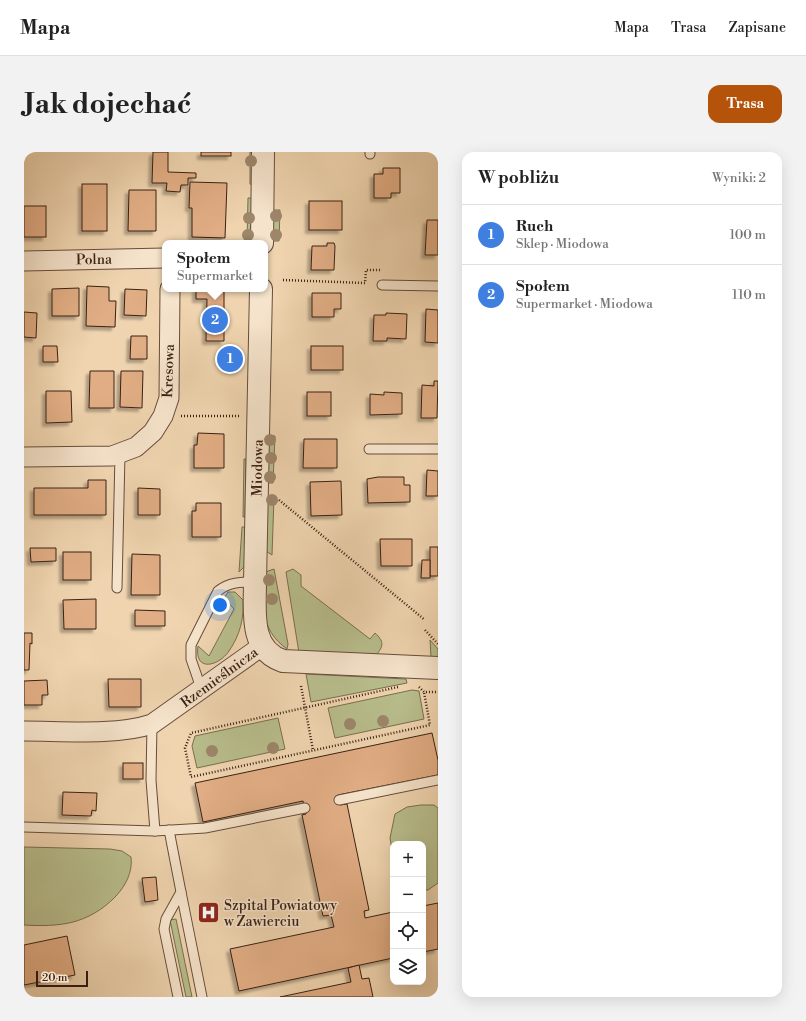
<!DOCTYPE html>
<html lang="pl">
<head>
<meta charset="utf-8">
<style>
	:root { --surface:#fff; --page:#f2f2f2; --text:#222; --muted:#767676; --line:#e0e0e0; --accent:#b45309 }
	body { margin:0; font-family:"Libre Bodoni",serif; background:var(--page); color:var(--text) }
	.controls { position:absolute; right:12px; bottom:12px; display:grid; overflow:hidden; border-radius:8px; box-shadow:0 4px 16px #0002 }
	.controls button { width:36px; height:36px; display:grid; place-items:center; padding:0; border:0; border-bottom:1px solid var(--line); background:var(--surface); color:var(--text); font:20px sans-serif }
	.scale { position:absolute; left:12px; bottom:10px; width:52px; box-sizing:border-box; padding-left:4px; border:2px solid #3a2014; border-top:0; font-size:11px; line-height:14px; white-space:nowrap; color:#3a2014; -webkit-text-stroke:3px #f5e3cb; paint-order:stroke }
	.you { position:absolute; left:196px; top:453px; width:14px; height:14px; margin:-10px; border:3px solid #fff; border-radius:50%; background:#1a73e8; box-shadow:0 0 0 6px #1a73e833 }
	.badge { display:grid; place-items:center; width:26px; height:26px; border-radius:50%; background:var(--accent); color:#fff; font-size:13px; font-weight:700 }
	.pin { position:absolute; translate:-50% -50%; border:2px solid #fff; box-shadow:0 1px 4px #0006 }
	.popup { position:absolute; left:138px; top:88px; width:106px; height:52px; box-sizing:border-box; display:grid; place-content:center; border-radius:8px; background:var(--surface); filter:drop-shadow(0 1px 3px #0005); font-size:13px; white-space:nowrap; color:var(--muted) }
	.popup b { font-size:15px; color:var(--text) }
	.popup::after { content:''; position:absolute; left:50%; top:100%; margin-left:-8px; border:8px solid transparent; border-top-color:var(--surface) }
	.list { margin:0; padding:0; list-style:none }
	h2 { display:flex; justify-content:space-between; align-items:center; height:52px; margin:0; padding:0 16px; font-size:17px }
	h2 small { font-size:13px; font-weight:400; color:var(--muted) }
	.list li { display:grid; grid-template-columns:26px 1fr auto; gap:12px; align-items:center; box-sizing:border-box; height:60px; padding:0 16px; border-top:1px solid var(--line) }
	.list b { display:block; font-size:15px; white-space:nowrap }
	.list p { margin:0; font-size:13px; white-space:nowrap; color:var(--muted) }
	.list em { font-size:13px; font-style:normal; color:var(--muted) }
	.icon { flex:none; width:22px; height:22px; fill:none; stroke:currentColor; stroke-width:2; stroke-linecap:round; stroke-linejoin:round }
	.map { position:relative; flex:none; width:414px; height:845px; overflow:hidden; border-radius:12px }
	header { display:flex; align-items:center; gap:24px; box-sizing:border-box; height:56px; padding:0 20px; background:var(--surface); border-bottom:1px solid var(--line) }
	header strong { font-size:19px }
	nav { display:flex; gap:22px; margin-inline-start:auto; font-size:14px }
	.intro { display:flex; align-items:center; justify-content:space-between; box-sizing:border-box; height:96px; padding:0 24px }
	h1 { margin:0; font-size:28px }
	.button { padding:10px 18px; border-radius:12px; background:var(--accent); color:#fff; font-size:14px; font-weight:700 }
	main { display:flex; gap:24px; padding:0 24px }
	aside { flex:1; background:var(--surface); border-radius:12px; box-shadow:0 4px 16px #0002 }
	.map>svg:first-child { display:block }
</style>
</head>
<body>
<header>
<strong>Mapa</strong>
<nav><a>Mapa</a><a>Trasa</a><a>Zapisane</a></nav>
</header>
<div class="intro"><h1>Jak dojechać</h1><a class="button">Trasa</a></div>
<main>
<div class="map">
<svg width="414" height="845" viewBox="0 0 414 845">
	<defs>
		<filter id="shadow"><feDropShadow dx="-3.5" dy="3.5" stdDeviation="1" flood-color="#0004"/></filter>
	</defs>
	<rect width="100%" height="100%" fill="#efd4af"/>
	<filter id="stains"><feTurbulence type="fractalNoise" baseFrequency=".005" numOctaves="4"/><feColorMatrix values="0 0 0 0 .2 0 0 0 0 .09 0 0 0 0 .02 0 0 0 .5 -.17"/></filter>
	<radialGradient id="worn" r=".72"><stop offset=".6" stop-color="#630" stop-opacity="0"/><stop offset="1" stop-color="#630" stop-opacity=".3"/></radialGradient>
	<!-- green -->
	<g fill="#b8bd8c" stroke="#796e50">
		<path d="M226,0H229L228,33L226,32Z"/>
		<path d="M224,46H228L226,90H223Z"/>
		<path d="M248,58H256L255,89H248Z"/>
		<path d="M243,284H251L249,331H243Z"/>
		<path d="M220,307H222L221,365H219Z"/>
		<path d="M242,346H250L248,403L242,399Z"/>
		<path d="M218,375H222L221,414L215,420Z"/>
		<path d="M250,417L264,492L263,497C235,477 240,453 240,423L244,419Z"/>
		<path d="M269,417L277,423V434L346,487L351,481C360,489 360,494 352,503L275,501L262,420Z"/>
		<path d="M204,440H211L219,448C220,467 216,483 205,499C195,514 170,521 174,494L185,504L210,457L200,446Z"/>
		<path d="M406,488L414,497V505H407Z"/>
		<path d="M282,522L382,527L383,531L287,550Z"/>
		<path d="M388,538L395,539L400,567L311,586L304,556Z"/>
		<path d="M254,566L261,597L173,616L168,594L171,584Z"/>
		<path d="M397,653H410L414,656V731L404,738H399V692H369V704L366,686L371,662L383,655Z"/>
		<path d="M0,695L86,697L98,699L107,705C111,735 77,763 49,770C34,774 15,774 0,773Z"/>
		<path d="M152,767L168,845H162L146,768Z"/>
	</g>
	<!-- building -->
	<g fill="#e1ad84" stroke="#3a2014" filter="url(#shadow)">
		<path d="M129,0H144V20L172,21V26H164V33H157L156,40L142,39L143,31H128Z"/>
		<rect x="177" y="0" width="30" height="4"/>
		<path d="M359,16H376V41H367V46H350V22H359Z"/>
		<path d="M166,30L203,31L201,86L168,85V56H165Z"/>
		<rect x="58" y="32" width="25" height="47"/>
		<path d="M105,38H132V79H104Z"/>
		<rect x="285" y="49" width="33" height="29"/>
		<rect x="0" y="54" width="22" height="31"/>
		<path d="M403,68H414V103H401Z"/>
		<path d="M303,91H310L311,94L310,118H287L288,94H303Z"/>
		<path d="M63,134L85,135V149H92L91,175L62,174Z"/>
		<path d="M55,136V164H28V137Z"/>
		<path d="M101,137L123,138L122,164L100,163Z"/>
		<path d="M172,137H200V189H182L183,147H172Z"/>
		<path d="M288,141H317V157H310V165H288Z"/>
		<path d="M402,157L414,158V191L401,190Z"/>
		<path d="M0,160L13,161L12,186L0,185Z"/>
		<path d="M362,161L383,162L382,187L363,186V189H349L350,163H362Z"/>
		<path d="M107,184H123V207H106Z"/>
		<path d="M19,194H33L34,210H19Z"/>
		<rect x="287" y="194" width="32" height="24"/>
		<path d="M201,201L210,202V212H201Z"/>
		<path d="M66,219H90V256H65Z"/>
		<path d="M97,219H119L118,256L96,255Z"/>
		<path d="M410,229H414L413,266H397L398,233L410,234Z"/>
		<path d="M22,239H47L48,270L22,271Z"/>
		<rect x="283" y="240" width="24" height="24"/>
		<path d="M360,240L378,241V262L346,263V242L360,243Z"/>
		<path d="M174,281L200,282V316H170V293H173Z"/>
		<path d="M280,287H313V316H279Z"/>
		<path d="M403,318L414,319V344H402Z"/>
		<path d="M354,325H380V333H386V350L344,351L343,327Z"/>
		<path d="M64,328H82V363H10V336H64Z"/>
		<path d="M317,329L318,363L287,364L286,330Z"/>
		<path d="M114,336L136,337V363H114Z"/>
		<path d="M172,351H197V385H168V359H172Z"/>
		<path d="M356,387H388V414H357Z"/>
		<rect x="406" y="395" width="8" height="29"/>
		<path d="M6,396H32V409L7,410Z"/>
		<rect x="39" y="400" width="28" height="28"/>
		<path d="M108,402L136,403V443H107Z"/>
		<path d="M398,408H406V426H397Z"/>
		<path d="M72,447V477H40L39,448Z"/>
		<path d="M111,458L141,459V474H111Z"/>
		<path d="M0,481H8V492L6,491L5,518H0Z"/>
		<path d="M84,527H117V555H85Z"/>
		<path d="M23,528L24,543H18V553H0V529Z"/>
		<path d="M408,581L414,608V623L314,643L316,653L323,652L345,758L340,759L341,766L369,760V806L215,839L206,797L310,775L307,763L299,764L278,663L282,662L279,649L179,670L171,631Z"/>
		<rect x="99" y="611" width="20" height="16"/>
		<path d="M39,640L73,641L72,659L68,658L67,664L38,663Z"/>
		<path d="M132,725L134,748L121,750L118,726Z"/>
		<path d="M414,751V797L399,800V754Z"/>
		<path d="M43,784L51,823L0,833V793Z"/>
		<path d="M335,813L338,827L345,826L349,845H256L327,830L324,816Z"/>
	</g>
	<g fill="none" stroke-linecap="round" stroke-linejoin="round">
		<defs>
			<g id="service">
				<path d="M346,2V0"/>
				<path d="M358,133L414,134"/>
				<path d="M345,297H414"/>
				<path d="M93,436L96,302"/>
				<path d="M177,536L167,507V493L194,439C205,430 217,430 231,430"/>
				<path d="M128,572L127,628L131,679"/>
				<path d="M315,648L414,628"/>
				<path d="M0,675L131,679L181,676L281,656"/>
				<path d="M145,678L157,740L142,767L140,777L154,845"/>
				<path d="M157,740L178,845"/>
			</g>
			<g id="minor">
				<path d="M0,109L141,106"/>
				<path d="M0,305L88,304L112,295L129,280L139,264L145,246L146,137"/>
				<path d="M0,579C38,579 92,584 128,572L238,494"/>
			</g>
			<g id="tertiary">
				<path d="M238,91L239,0"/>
				<path d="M237,137L231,430C231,459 225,498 259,509L414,516"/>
			</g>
		</defs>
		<!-- service casing -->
		<use href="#service" stroke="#674d3b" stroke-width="11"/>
		<!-- minor casing -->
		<use href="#minor" stroke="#674d3b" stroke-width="21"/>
		<!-- tertiary casing -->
		<use href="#tertiary" stroke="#674d3b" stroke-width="24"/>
		<!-- path -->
		<g stroke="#3a2014" stroke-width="2.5" stroke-dasharray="1 2" stroke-linecap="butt">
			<path d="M259,128L341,131L342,118H358"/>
			<path d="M157,264H216"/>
			<path d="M255,348L401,468"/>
			<path d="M401,478L414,492"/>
			<path d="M277,534L289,598"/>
			<path d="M374,535L167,581L161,596L167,625L406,573L400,540"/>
			<path d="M395,535L400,540H414"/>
		</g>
		<!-- service -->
		<use href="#service" stroke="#f5e3cb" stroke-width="9"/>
		<!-- minor -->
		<use href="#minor" stroke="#f5e3cb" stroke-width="19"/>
		<!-- tertiary -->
		<use href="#tertiary" stroke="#f5e3cb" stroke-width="22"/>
	</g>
	<!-- trees -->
	<g fill="#9d866a">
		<circle cx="227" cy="9" r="6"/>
		<circle cx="252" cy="64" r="6"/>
		<circle cx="225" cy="66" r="6"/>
		<circle cx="224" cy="83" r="6"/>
		<circle cx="252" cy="83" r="6"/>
		<circle cx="246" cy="288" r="6"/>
		<circle cx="247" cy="306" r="6"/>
		<circle cx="246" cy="325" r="6"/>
		<circle cx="248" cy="348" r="6"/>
		<circle cx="245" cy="428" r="6"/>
		<circle cx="248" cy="447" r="6"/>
		<circle cx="359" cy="569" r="6"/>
		<circle cx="326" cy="572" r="6"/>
		<circle cx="249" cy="596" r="6"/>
		<circle cx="188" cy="599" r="6"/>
	</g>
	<!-- icons -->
	<defs>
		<symbol id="hospital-square" viewBox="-11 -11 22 22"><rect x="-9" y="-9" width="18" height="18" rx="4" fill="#8f2418" stroke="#f5e3cb"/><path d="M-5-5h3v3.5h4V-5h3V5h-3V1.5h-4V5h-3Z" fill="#fff"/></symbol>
	</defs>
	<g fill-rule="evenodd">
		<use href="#hospital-square" x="172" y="748" width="25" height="25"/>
	</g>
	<g text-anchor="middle" stroke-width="3" stroke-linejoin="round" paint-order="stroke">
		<!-- street labels -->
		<g font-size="14" fill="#3a2014" stroke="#f5e3cb">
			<text transform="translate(70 107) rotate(-1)" y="5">Polna</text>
			<text transform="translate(144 219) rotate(-88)" y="5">Kresowa</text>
			<text transform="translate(233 316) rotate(-89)" y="5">Miodowa</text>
			<text transform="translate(195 525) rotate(-36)" y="5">Rzemieślnicza</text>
		</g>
		<!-- poi labels -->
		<g font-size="14" fill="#3a2014" stroke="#f5e3cb" text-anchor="start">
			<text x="200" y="758">Szpital Powiatowy<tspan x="200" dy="16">w Zawierciu</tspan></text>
		</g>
	</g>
	<rect width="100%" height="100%" filter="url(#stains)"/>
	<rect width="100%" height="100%" fill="url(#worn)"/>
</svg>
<div class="controls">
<button>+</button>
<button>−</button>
<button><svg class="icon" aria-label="locate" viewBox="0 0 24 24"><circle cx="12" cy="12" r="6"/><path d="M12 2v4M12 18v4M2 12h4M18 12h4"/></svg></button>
<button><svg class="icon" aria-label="layers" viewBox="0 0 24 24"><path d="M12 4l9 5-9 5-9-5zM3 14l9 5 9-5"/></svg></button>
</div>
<div class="scale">20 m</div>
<div class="you"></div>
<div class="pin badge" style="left:206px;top:207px;background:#3f7fe0">1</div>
<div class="pin badge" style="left:191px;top:168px;background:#3f7fe0">2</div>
<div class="popup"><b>Społem</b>Supermarket</div>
</div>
<aside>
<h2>W pobliżu<small>Wyniki: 2</small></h2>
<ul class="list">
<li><span class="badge" style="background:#3f7fe0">1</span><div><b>Ruch</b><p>Sklep · Miodowa</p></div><em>100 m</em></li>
<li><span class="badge" style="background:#3f7fe0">2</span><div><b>Społem</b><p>Supermarket · Miodowa</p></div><em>110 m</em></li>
</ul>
</aside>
</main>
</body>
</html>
